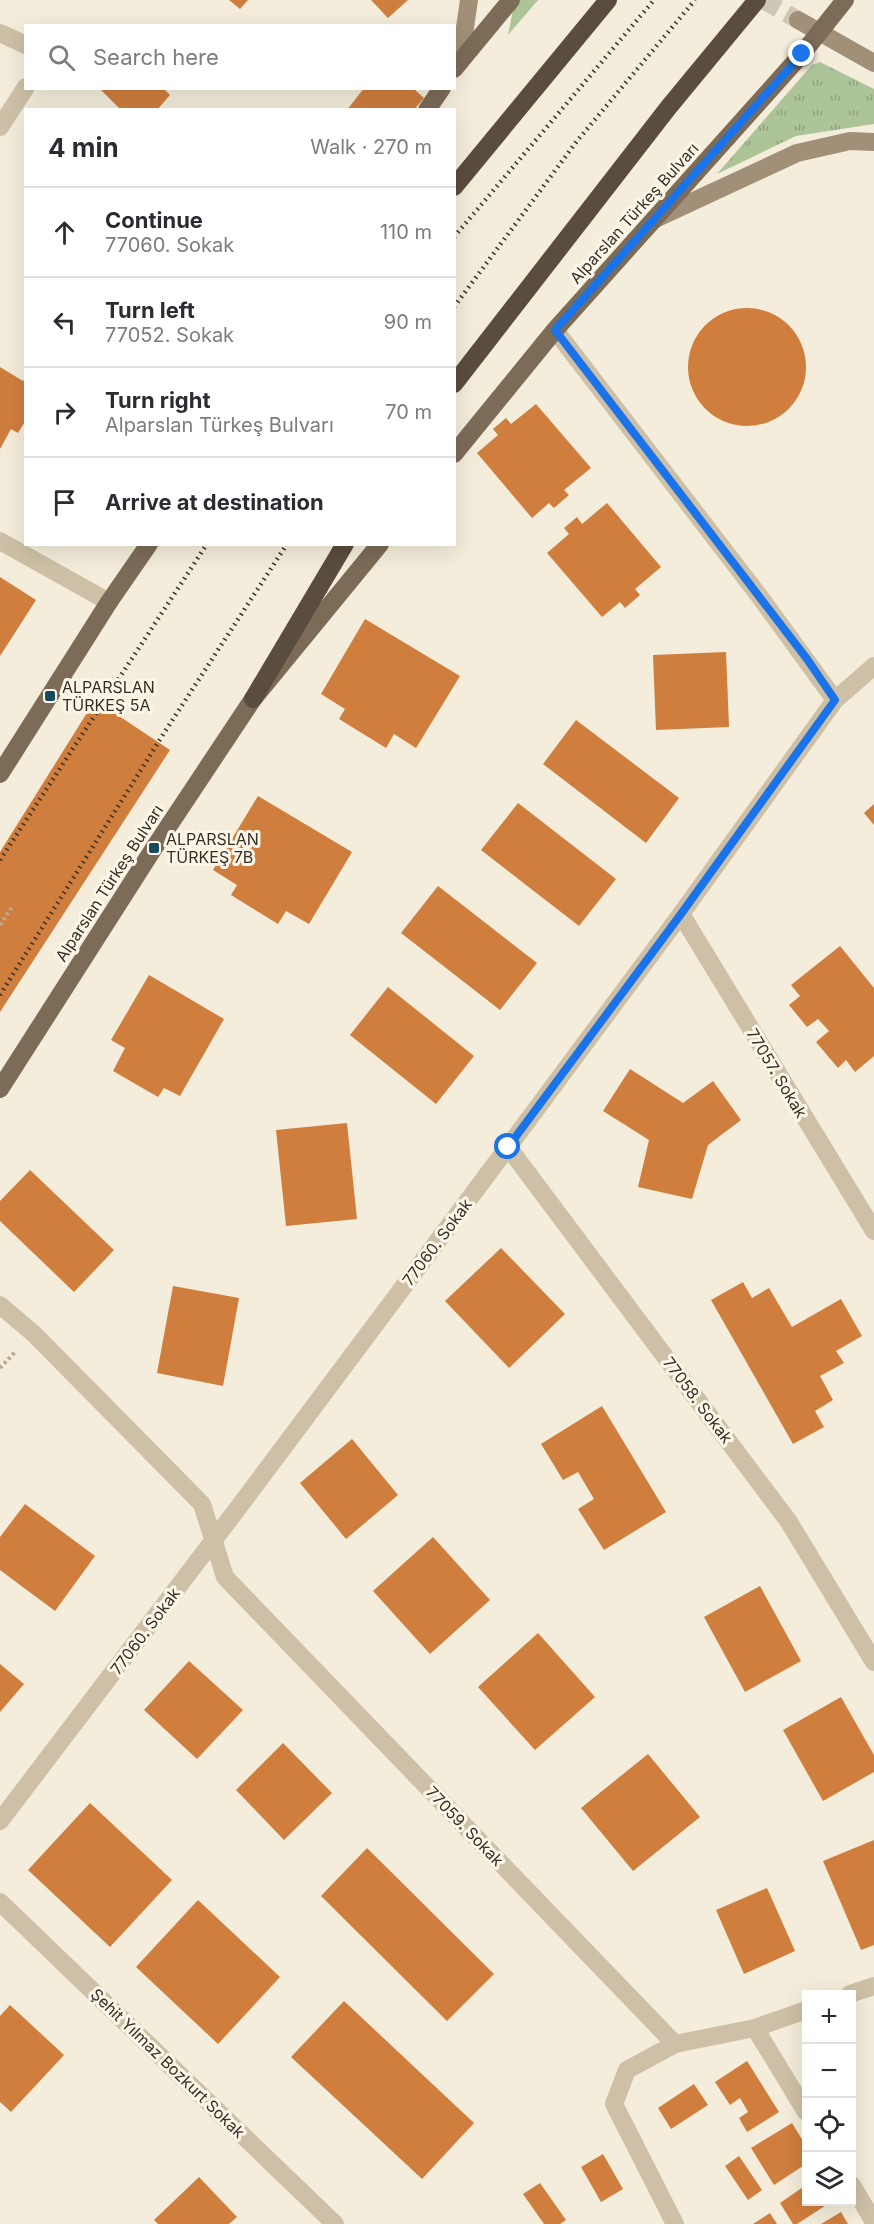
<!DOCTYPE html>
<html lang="en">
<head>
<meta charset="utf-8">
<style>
	:root { --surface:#fff; --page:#f7f7f7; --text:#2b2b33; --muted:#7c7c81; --line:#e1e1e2 }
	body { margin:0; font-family:Inter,sans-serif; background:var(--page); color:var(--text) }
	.controls { position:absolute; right:18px; bottom:18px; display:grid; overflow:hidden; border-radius:0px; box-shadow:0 6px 24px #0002 }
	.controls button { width:54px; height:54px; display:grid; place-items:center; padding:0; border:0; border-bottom:2px solid var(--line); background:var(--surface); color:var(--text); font:30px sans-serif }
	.stop { position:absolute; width:18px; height:18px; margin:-14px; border:4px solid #1a73e8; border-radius:50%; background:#fff }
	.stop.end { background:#1a73e8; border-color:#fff; box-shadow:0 2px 6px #0008 }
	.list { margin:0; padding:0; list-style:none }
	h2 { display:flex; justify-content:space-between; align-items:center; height:78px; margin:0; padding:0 24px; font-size:26px }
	h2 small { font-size:20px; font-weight:400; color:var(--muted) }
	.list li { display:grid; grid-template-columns:39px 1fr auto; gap:18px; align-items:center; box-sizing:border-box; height:90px; padding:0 24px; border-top:2px solid var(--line) }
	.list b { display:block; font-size:22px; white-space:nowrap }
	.list p { margin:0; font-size:20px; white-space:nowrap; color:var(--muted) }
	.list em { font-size:20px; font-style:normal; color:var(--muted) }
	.icon { flex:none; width:33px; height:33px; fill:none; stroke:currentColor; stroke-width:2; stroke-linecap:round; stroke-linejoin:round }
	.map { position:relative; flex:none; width:874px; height:2224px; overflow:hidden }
	.search { position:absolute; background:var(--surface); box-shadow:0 6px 24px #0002; left:24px; top:24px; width:432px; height:66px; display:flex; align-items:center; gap:15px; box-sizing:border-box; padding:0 21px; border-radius:0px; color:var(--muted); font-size:22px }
	.panel { position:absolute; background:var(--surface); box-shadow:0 6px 24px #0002; left:24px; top:108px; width:432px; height:438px; border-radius:0px }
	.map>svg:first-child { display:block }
</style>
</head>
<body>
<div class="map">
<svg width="874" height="2224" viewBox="0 0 874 2224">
	<defs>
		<pattern id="grass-tufts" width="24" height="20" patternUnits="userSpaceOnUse" patternTransform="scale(1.5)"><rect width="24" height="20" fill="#adc499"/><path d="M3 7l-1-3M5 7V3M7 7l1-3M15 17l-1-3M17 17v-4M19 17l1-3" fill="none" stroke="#8ea07d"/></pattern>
	</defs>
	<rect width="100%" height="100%" fill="#f4eddb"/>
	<!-- grass -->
	<g fill="url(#grass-tufts)">
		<path d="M515,0H538L508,35Z"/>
		<path d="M820,62L874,89V124L796,136L717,174L812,65Z"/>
	</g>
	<!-- building -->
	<g fill="#d07e3d">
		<path d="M229,0H248L240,9Z"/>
		<path d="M371,0H408L388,18Z"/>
		<path d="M99,88H163L170,95L157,110H121Z"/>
		<path d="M364,88H413L424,98L414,110H347Z"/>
		<circle cx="747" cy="367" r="59"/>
		<path d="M0,367L23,381L26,377V420L18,433L11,429L0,449Z"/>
		<path d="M536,404L591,468L564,490L569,495L554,508L549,503L532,518L477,453L498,435L493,429L506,418L511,424Z"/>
		<path d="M607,503L661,567L635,589L640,595L625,608L620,602L602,617L547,553L569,534L564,528L577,517L582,524Z"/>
		<path d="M0,577L36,600L0,656Z"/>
		<path d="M365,619L460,676L416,748L394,734L386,748L339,719L345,709L321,694Z"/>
		<path d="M726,652L729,727L656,730L653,655Z"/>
		<path d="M95,700L170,750L0,1012V852Z"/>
		<path d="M576,720L679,798L646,843L543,764Z"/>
		<path d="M258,796L352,852L309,924L286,911L278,924L231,895L237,885L213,870Z"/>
		<path d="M518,803L616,879L579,926L481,850Z"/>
		<path d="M874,804V825L864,813Z"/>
		<path d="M438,886L537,963L500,1010L401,933Z"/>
		<path d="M840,946L874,988V1056L855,1072L846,1060L838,1068L816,1042L829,1031L818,1019L807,1027L789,1005L800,996L791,985Z"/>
		<path d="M149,975L224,1019L180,1096L164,1088L158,1097L113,1071L125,1048L111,1040Z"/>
		<path d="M388,987L474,1056L436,1104L350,1035Z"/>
		<path d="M630,1069L683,1103L713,1081L741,1120L708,1145L692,1199L638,1187L649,1140L603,1111Z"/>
		<path d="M347,1123L357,1219L286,1226L276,1130Z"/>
		<path d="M30,1170L114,1250L74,1292L0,1221V1201Z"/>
		<path d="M501,1248L565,1314L509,1368L445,1301Z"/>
		<path d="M743,1282L752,1298L769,1288L792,1327L841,1299L862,1336L836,1351L844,1363L820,1376L833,1400L815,1411L824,1427L793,1444L711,1300Z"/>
		<path d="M173,1286L239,1298L223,1386L157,1373Z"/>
		<path d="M602,1406L666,1512L604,1550L578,1509L594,1499L578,1472L563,1480L541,1444Z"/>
		<path d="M352,1439L398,1495L346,1539L300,1483Z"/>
		<path d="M25,1504L95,1556L55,1611L0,1570V1537Z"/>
		<path d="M433,1537L490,1600L430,1654L373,1591Z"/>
		<path d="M760,1586L801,1661L745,1692L704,1617Z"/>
		<path d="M538,1633L595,1697L535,1750L478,1687Z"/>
		<path d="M189,1661L243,1710L197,1759L144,1710Z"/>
		<path d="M0,1664L24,1684L0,1712Z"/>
		<path d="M841,1697L874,1755V1772L823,1801L783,1730Z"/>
		<path d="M283,1743L332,1793L284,1840L236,1790Z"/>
		<path d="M648,1754L700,1817L633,1871L581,1808Z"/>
		<path d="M90,1803L172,1880L110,1947L28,1870Z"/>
		<path d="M874,1840V1945L861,1950L823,1861Z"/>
		<path d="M367,1848L494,1974L447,2021L321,1896Z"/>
		<path d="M767,1888L795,1951L744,1974L716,1910Z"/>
		<path d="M198,1900L280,1977L218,2044L136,1967Z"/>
		<path d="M344,2001L474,2123L422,2179L291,2057Z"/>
		<path d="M10,2005L64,2055L11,2112L0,2102V2016Z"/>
		<path d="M747,2061L779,2112L747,2132L739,2118L748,2112L740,2098L730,2105L715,2082Z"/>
		<path d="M694,2084L708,2105L671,2129L658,2108Z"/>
		<path d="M792,2123L806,2146V2164L774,2185L751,2148Z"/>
		<path d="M603,2154L623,2189L601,2202L581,2167Z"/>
		<path d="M739,2156L762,2190L748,2200L725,2166Z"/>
		<path d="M199,2177L237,2217L229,2224H158L154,2220Z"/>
		<path d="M540,2183L566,2220L560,2224H544L523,2194Z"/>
		<path d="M806,2185V2202H831L797,2224H793L780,2203Z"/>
		<path d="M841,2212L848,2224H821Z"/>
		<path d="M770,2213L777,2224H753Z"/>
	</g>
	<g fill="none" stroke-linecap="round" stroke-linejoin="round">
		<!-- secondary-tunnel -->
		<path stroke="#cec7b7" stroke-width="18" stroke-dasharray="18 9" stroke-linecap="butt" d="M763,0L798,20"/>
		<!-- path -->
		<g stroke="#b9aa90" stroke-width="4" stroke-dasharray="3 3" stroke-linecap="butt">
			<path d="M0,925L12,907"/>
			<path d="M0,1368L16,1351"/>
		</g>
		<!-- street -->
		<g stroke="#cdc0a6" stroke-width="18">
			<path d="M0,33L26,45"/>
			<path d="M0,127L26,87"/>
			<path d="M555,330L760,597L835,700"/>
			<path d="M0,541L109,602"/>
			<path d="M681,914L874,1231"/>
			<path d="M508,1147L789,1522L874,1662"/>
			<path d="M0,1305L34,1334L202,1504L225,1577L675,2044L755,2028L806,2010"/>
			<path d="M0,1821L238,1508L508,1147L681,914L835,700L874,666"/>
			<path d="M0,1902L335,2224"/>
			<path d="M850,1994L874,1986"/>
			<path d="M755,2028L806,2112"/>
			<path d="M675,2044L627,2070L614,2104L675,2224"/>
			<path d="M852,2185L874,2222"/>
		</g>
		<!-- secondary -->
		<g stroke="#a18f77" stroke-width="18">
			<path d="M798,20L874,63"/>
			<path d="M460,62L469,0"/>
			<path d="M655,219L797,153L850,141L874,142"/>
		</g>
		<!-- primary -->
		<g stroke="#7c6b57" stroke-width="18">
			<path d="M454,69L511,0"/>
			<path d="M427,110L442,88"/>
			<path d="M454,454L555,330L802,54L845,0"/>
			<path d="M0,774L109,602L149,544"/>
			<path d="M0,1089L154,848L253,699L380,544"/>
		</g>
		<!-- highway -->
		<g stroke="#5a4c3e" stroke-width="18">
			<path d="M454,187L608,0"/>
			<path d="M454,384L668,108L757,0"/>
			<path d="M253,699L345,544"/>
		</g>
		<!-- rail -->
		<g stroke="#383027" stroke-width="4.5" stroke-dasharray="1.5 4.5" stroke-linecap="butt">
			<path d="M454,237L654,0"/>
			<path d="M454,307L577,141L695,0"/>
			<path d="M0,860L207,544"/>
			<path d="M0,995L164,733L287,544"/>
		</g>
	</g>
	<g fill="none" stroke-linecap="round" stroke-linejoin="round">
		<!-- route -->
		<path stroke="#1a73e8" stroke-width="8" d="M508,1147L681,914L835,700L807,659L555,330L802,54"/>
	</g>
	<!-- markers -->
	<g fill="#194b5e" stroke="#fbf6e8" stroke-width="2">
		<rect x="44" y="690" width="12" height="12" rx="3"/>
		<rect x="148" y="842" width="12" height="12" rx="3"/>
	</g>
	<g text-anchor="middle" stroke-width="6" stroke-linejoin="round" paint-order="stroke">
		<!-- street labels -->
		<g font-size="16" fill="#383027" stroke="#fbf6e8">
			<text transform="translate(634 213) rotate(-48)" y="6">Alparslan Türkeş Bulvarı</text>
			<text transform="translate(109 883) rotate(-57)" y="6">Alparslan Türkeş Bulvarı</text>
			<text transform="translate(777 1073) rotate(59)" y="6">77057. Sokak</text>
			<text transform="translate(437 1242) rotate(-53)" y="6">77060. Sokak</text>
			<text transform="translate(698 1400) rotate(53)" y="6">77058. Sokak</text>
			<text transform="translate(145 1631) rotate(-53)" y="6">77060. Sokak</text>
			<text transform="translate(465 1826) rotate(46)" y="6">77059. Sokak</text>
			<text transform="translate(168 2063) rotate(44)" y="6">Şehit Yılmaz Bozkurt Sokak</text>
		</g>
		<!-- poi labels -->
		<g font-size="16" fill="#383027" stroke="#fbf6e8" text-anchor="start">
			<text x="62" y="693">ALPARSLAN<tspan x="62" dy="18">TÜRKEŞ 5A</tspan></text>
			<text x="166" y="845">ALPARSLAN<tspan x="166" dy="18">TÜRKEŞ 7B</tspan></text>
		</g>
	</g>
</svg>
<div class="controls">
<button>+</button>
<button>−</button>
<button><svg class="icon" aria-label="locate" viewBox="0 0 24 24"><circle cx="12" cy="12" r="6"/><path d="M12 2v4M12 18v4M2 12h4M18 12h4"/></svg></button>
<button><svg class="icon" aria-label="layers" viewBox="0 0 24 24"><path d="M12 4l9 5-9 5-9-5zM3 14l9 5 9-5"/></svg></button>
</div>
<div class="stop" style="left:508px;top:1147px"></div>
<div class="stop end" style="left:802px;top:54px"></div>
<div class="search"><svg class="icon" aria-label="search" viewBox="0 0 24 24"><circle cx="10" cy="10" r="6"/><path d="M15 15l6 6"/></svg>Search here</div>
<section class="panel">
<h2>4 min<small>Walk · 270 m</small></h2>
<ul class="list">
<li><svg class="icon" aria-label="ahead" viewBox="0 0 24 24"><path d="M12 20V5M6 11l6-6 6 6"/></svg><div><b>Continue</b><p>77060. Sokak</p></div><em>110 m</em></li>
<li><svg class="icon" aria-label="left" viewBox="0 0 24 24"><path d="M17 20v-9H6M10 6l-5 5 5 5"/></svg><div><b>Turn left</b><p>77052. Sokak</p></div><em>90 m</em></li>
<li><svg class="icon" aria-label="right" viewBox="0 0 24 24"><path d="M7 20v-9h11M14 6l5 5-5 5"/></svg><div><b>Turn right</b><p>Alparslan Türkeş Bulvarı</p></div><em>70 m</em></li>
<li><svg class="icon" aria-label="arrive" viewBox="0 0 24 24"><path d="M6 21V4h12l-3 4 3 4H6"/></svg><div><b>Arrive at destination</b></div></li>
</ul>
</section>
</div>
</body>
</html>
